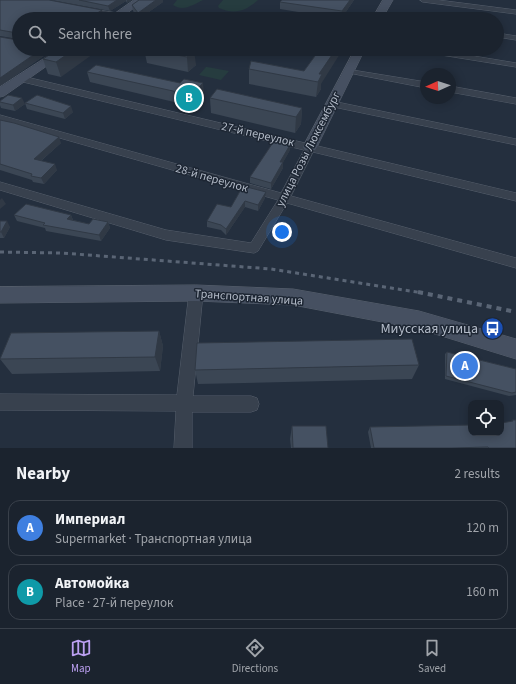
<!DOCTYPE html>
<html lang="en">
<head>
<meta charset="utf-8">
<style>
	:root { --surface:#1b232e; --page:#282f3a; --text:#f1f3f6; --muted:#a0a4aa; --line:#39404a; --accent:#bca0f2 }
	body { margin:0; font-family:"Source Sans 3",sans-serif; background:var(--page); color:var(--text) }
	.controls { position:absolute; right:12px; bottom:12px; display:grid; overflow:hidden; border-radius:8px; box-shadow:0 2px 10px #0003 }
	.controls button { width:36px; height:36px; display:grid; place-items:center; padding:0; border:0; border-bottom:1px solid var(--line); background:var(--surface); color:var(--text); font:20px sans-serif }
	.compass { position:absolute; left:420px; top:68px; width:36px; height:36px; border-radius:50%; background:var(--surface); box-shadow:0 2px 10px #0003; rotate:267deg }
	.you { position:absolute; left:282px; top:232px; width:14px; height:14px; margin:-10px; border:3px solid #fff; border-radius:50%; background:#1a73e8; box-shadow:0 0 0 6px #1a73e833 }
	.badge { display:grid; place-items:center; width:26px; height:26px; border-radius:50%; background:var(--accent); color:#fff; font-size:13px; font-weight:700 }
	.pin { position:absolute; translate:-50% -50%; border:2px solid #fff; box-shadow:0 1px 4px #0006 }
	.list { margin:0; padding:0; list-style:none }
	h2 { display:flex; justify-content:space-between; align-items:center; height:52px; margin:0; padding:0 16px; font-size:17px }
	h2 small { font-size:13px; font-weight:400; color:var(--muted) }
	.list li { display:grid; grid-template-columns:26px 1fr auto; gap:12px; align-items:center; box-sizing:border-box; height:56px; margin:0 8px 8px; padding:0 8px; border:1px solid var(--line); border-radius:12px }
	.list b { display:block; font-size:15px; white-space:nowrap }
	.list p { margin:0; font-size:13px; white-space:nowrap; color:var(--muted) }
	.list em { font-size:13px; font-style:normal; color:var(--muted) }
	.icon { flex:none; width:22px; height:22px; fill:none; stroke:currentColor; stroke-width:2; stroke-linecap:round; stroke-linejoin:round }
	.map { position:relative; flex:none; width:516px; height:448px; overflow:hidden }
	.search { position:absolute; background:var(--surface); box-shadow:0 2px 10px #0003; left:12px; right:12px; top:12px; height:44px; display:flex; align-items:center; gap:10px; box-sizing:border-box; padding:0 14px; border-radius:22px; color:var(--muted); font-size:15px }
	.sheet { height:180px; background:var(--surface) }
	nav { display:flex; justify-content:space-around; align-items:center; box-sizing:border-box; height:56px; border-top:1px solid var(--line); background:var(--surface); font-size:11px; color:var(--muted) }
	nav a { display:grid; justify-items:center; gap:2px }
	nav .on { color:var(--accent) }
	.map>svg:first-child { display:block }
</style>
</head>
<body>
<div class="map">
<svg width="516" height="448" viewBox="0 0 516 448">
	<rect width="100%" height="100%" fill="#242f3e"/>
	<!-- green -->
	<g fill="#263c3f">
		<path d="M177,0H203C193,5 183,12 173,5Z"/>
		<path d="M223,0H258C246,11 235,15 219,8L218,6Z"/>
		<path d="M206,67H207L229,71L221,80L199,75Z"/>
	</g>
	<g fill="none" stroke-linecap="round" stroke-linejoin="round">
		<defs>
			<g id="street">
				<path d="M420,0H438L516,10V14L423,2Z"/>
				<path d="M87,8L117,13L120,15L117,17L85,11L84,10Z"/>
				<path d="M379,14L403,19L377,17L376,16Z"/>
				<path d="M497,33L516,36V40L497,37Z"/>
				<path d="M41,49H54L65,53L61,55Z"/>
				<path d="M412,49H431L516,63V67L416,51Z"/>
				<path d="M346,69L426,82V88L349,73H346Z"/>
				<path d="M22,76L516,193V201L313,152L291,196L516,258V268L287,203L258,251L254,253L166,240L0,190V182L166,230L251,243L278,200L0,121V115L281,193L304,150L19,81L18,79Z"/>
				<path d="M450,86L516,98V104L450,92Z"/>
				<path d="M332,101L516,139V145L329,106L327,104Z"/>
				<path d="M196,287L201,289L203,293L193,396H251L257,398L259,404L257,410L251,412H192V448H174L176,411L0,410V394L177,395L189,293L191,289Z"/>
			</g>
			<g id="secondary">
				<path d="M134,0H145L119,19H107Z"/>
				<path d="M383,0H393L382,19H372Z"/>
				<path d="M59,49H71L4,96L0,97V87Z"/>
				<path d="M355,49H365L317,147L315,150H305L303,147Z"/>
				<path d="M196,285L293,289L419,311L516,339V359L419,329L293,305L196,301L0,303V287Z"/>
			</g>
		</defs>
		<!-- street casing -->
		<use href="#street" stroke="#565f6c" stroke-width="1"/>
		<!-- secondary casing -->
		<use href="#secondary" stroke="#565f6c" stroke-width="1"/>
		<!-- street -->
		<use href="#street" fill="#38414e" fill-rule="evenodd"/>
		<!-- secondary -->
		<use href="#secondary" fill="#465061" fill-rule="evenodd"/>
		<!-- rail-far1 -->
		<path stroke="#5a6575" stroke-width="3" stroke-dasharray="4 4" stroke-linecap="butt" d="M0,252L62,253L271,269L423,293"/>
		<!-- rail -->
		<path stroke="#5a6575" stroke-width="4" stroke-dasharray="5 5" stroke-linecap="butt" d="M418,292L516,312"/>
	</g>
	<!-- wall -->
	<g fill="#3b4654">
		<path d="M0,0L103,16L19,49H47L48,53L0,86V37L18,40V39L0,36Z"/>
		<path d="M51,0H132L127,3L126,1L110,11Z"/>
		<path d="M139,0H163V2L139,19L133,11L132,5Z"/>
		<path d="M282,0H354L341,19L280,9V2Z"/>
		<path d="M58,49L61,77L48,74L43,59Z"/>
		<path d="M144,49H187L196,65L188,72L147,63Z"/>
		<path d="M249,69L304,71L321,84V89L316,97L249,84Z"/>
		<path d="M87,72L204,94L191,109L177,107L176,103L174,102L90,82Z"/>
		<path d="M210,98L302,108L301,124L295,133L211,113Z"/>
		<path d="M0,101L25,104L15,111L1,108L0,105Z"/>
		<path d="M25,103L73,112L65,119L27,109Z"/>
		<path d="M0,120L61,143L41,161L57,170L44,184L33,182L32,180L0,170Z"/>
		<path d="M290,150L283,162V168L271,189L250,183V177Z"/>
		<path d="M243,186L265,198L258,211L245,207L226,235L221,230L207,227V221L231,207Z"/>
		<path d="M14,215H71L73,220L89,224L108,222L110,228L101,241L46,231L45,228L17,221Z"/>
		<path d="M0,221L10,227L4,238H0Z"/>
		<path d="M159,331L163,346L160,371L12,374L0,359Z"/>
		<path d="M447,352L516,369V395L509,396L445,379V354Z"/>
		<path d="M419,365L412,379L198,384L195,370Z"/>
		<path d="M512,420H516V448H371L368,432L370,427L471,433L511,422Z"/>
		<path d="M292,426L328,448H291L290,439Z"/>
	</g>
	<!-- shaded-wall -->
	<g fill="#303945">
		<path d="M117,0H126V1L110,11L108,6Z"/>
		<path d="M127,0H132L127,3Z"/>
		<path d="M156,0H163V2L139,19L138,13Z"/>
		<path d="M350,0H354L341,19L342,11Z"/>
		<path d="M102,10L103,16L99,19H88Z"/>
		<path d="M42,49H47L48,53L0,86V78Z"/>
		<path d="M75,49H100L61,77L56,62Z"/>
		<path d="M336,49H343L321,84V89L316,97L319,74Z"/>
		<path d="M194,50L196,65L188,72L187,57Z"/>
		<path d="M203,83L204,94L191,109L189,98Z"/>
		<path d="M22,98L25,104L15,111L13,105Z"/>
		<path d="M71,106L73,112L65,119L63,113Z"/>
		<path d="M302,108L301,124L295,133L296,117Z"/>
		<path d="M59,137L61,143L36,165L34,159Z"/>
		<path d="M290,145V150L280,168V162Z"/>
		<path d="M283,162V168L271,189V183Z"/>
		<path d="M55,164L57,170L44,184L41,178Z"/>
		<path d="M266,192L265,198L258,211V205Z"/>
		<path d="M2,198L6,204L0,209V200Z"/>
		<path d="M245,201V207L226,235V229Z"/>
		<path d="M71,215L73,221L67,219Z"/>
		<path d="M7,221L10,227L4,238L1,232Z"/>
		<path d="M108,222L110,228L101,241L99,235Z"/>
		<path d="M159,331L163,346L160,371L155,357Z"/>
	</g>
	<!-- building -->
	<g fill="#455162" stroke="#303945">
		<path d="M0,0H49L102,10L88,19H19V49H42L0,78V37L18,40L17,33L0,30Z"/>
		<path d="M79,0H117L108,6Z"/>
		<path d="M139,0H156L138,13L132,5Z"/>
		<path d="M282,0H350L342,11L280,2Z"/>
		<path d="M58,49H75L56,62L43,59Z"/>
		<path d="M146,49H187L194,50L187,57Z"/>
		<path d="M320,49H336L319,74H322L318,82L249,69L251,61L304,71Z"/>
		<path d="M96,65L180,83L184,79L203,83L189,98L175,95L177,93L173,91L87,72Z"/>
		<path d="M217,89L302,108L296,117L210,98Z"/>
		<path d="M8,95L22,98L13,105L0,102V101Z"/>
		<path d="M37,95L71,106L63,113L25,103Z"/>
		<path d="M0,120L14,123L59,137L34,159L55,164L41,178L31,176L32,174L0,164Z"/>
		<path d="M274,141L290,145L280,162H283L271,183L250,177Z"/>
		<path d="M243,186L266,192L258,205L245,201L226,229L221,225L207,221L217,204L231,207Z"/>
		<path d="M26,204L71,215L67,219L89,224L93,219L108,222L99,235L43,225L45,223L14,215Z"/>
		<path d="M0,221H7L1,232H0Z"/>
		<path d="M159,331L155,357L0,359L11,333Z"/>
		<path d="M412,339L419,365L195,370L197,343Z"/>
		<path d="M447,352L516,369V392L512,393L446,376Z"/>
		<path d="M512,420H516V448H489L488,447L452,448H374L370,427L471,425V433H501V423L513,421Z"/>
		<path d="M292,426H326L328,448H293Z"/>
	</g>
	<!-- icons -->
	<defs>
		<symbol id="bus-disc" viewBox="-11 -11 22 22"><circle r="9.5" fill="#1a4fb4" stroke="#1d2633"/><path d="M-5-6H5V4H4V6H2V4H-2V6H-4V4H-5ZM-3.5-4V0h7V-4ZM-3.5 1.2v1.5H-2V1.2ZM2 1.2v1.5H3.5V1.2Z" fill="#fff"/></symbol>
	</defs>
	<g fill-rule="evenodd">
		<use href="#bus-disc" x="480" y="316" width="25" height="25"/>
	</g>
	<g text-anchor="middle" stroke-width="3" stroke-linejoin="round" paint-order="stroke">
		<!-- street labels -->
		<g font-size="12" fill="#b4bcc9" stroke="#1d2633">
			<text transform="translate(258 134) rotate(13)" y="4">27-й переулок</text>
			<text transform="translate(308 149) rotate(-63)" y="4">улица Розы Люксембург</text>
			<text transform="translate(212 178) rotate(16)" y="4">28-й переулок</text>
			<text transform="translate(249 297) rotate(4)" y="4">Транспортная улица</text>
		</g>
		<!-- near-poi labels -->
		<g font-size="14" fill="#b4bcc9" stroke="#1d2633" text-anchor="end">
			<text x="478" y="333">Миусская улица</text>
		</g>
	</g>
</svg>
<div class="controls">
<button><svg class="icon" aria-label="locate" viewBox="0 0 24 24"><circle cx="12" cy="12" r="6"/><path d="M12 2v4M12 18v4M2 12h4M18 12h4"/></svg></button>
</div>
<svg class="compass" viewBox="-18 -18 36 36"><path d="M0-13l5 13h-10z" fill="#e53935"/><path d="M0 13l5-13h-10z" fill="#a0a4aa"/></svg>
<div class="you"></div>
<div class="pin badge" style="left:465px;top:366px;background:#3f7fe0">A</div>
<div class="pin badge" style="left:189px;top:98px;background:#0f9aa8">B</div>
<div class="search"><svg class="icon" aria-label="search" viewBox="0 0 24 24"><circle cx="10" cy="10" r="6"/><path d="M15 15l6 6"/></svg>Search here</div>
</div>
<section class="sheet">
<h2>Nearby<small>2 results</small></h2>
<ul class="list">
<li><span class="badge" style="background:#3f7fe0">A</span><div><b>Империал</b><p>Supermarket · Транспортная улица</p></div><em>120 m</em></li>
<li><span class="badge" style="background:#0f9aa8">B</span><div><b>Автомойка</b><p>Place · 27-й переулок</p></div><em>160 m</em></li>
</ul>
</section>
<nav>
<a class="on"><svg class="icon" aria-label="map" viewBox="0 0 24 24"><path d="M3 6l6-2 6 2 6-2v14l-6 2-6-2-6 2zM9 4v14M15 6v14"/></svg>Map</a>
<a><svg class="icon" aria-label="directions" viewBox="0 0 24 24"><path d="M12 3l9 9-9 9-9-9zM9 14v-3h6M13 9l2 2-2 2"/></svg>Directions</a>
<a><svg class="icon" aria-label="saved" viewBox="0 0 24 24"><path d="M7 4h10v16l-5-4-5 4z"/></svg>Saved</a>
</nav>
</body>
</html>
